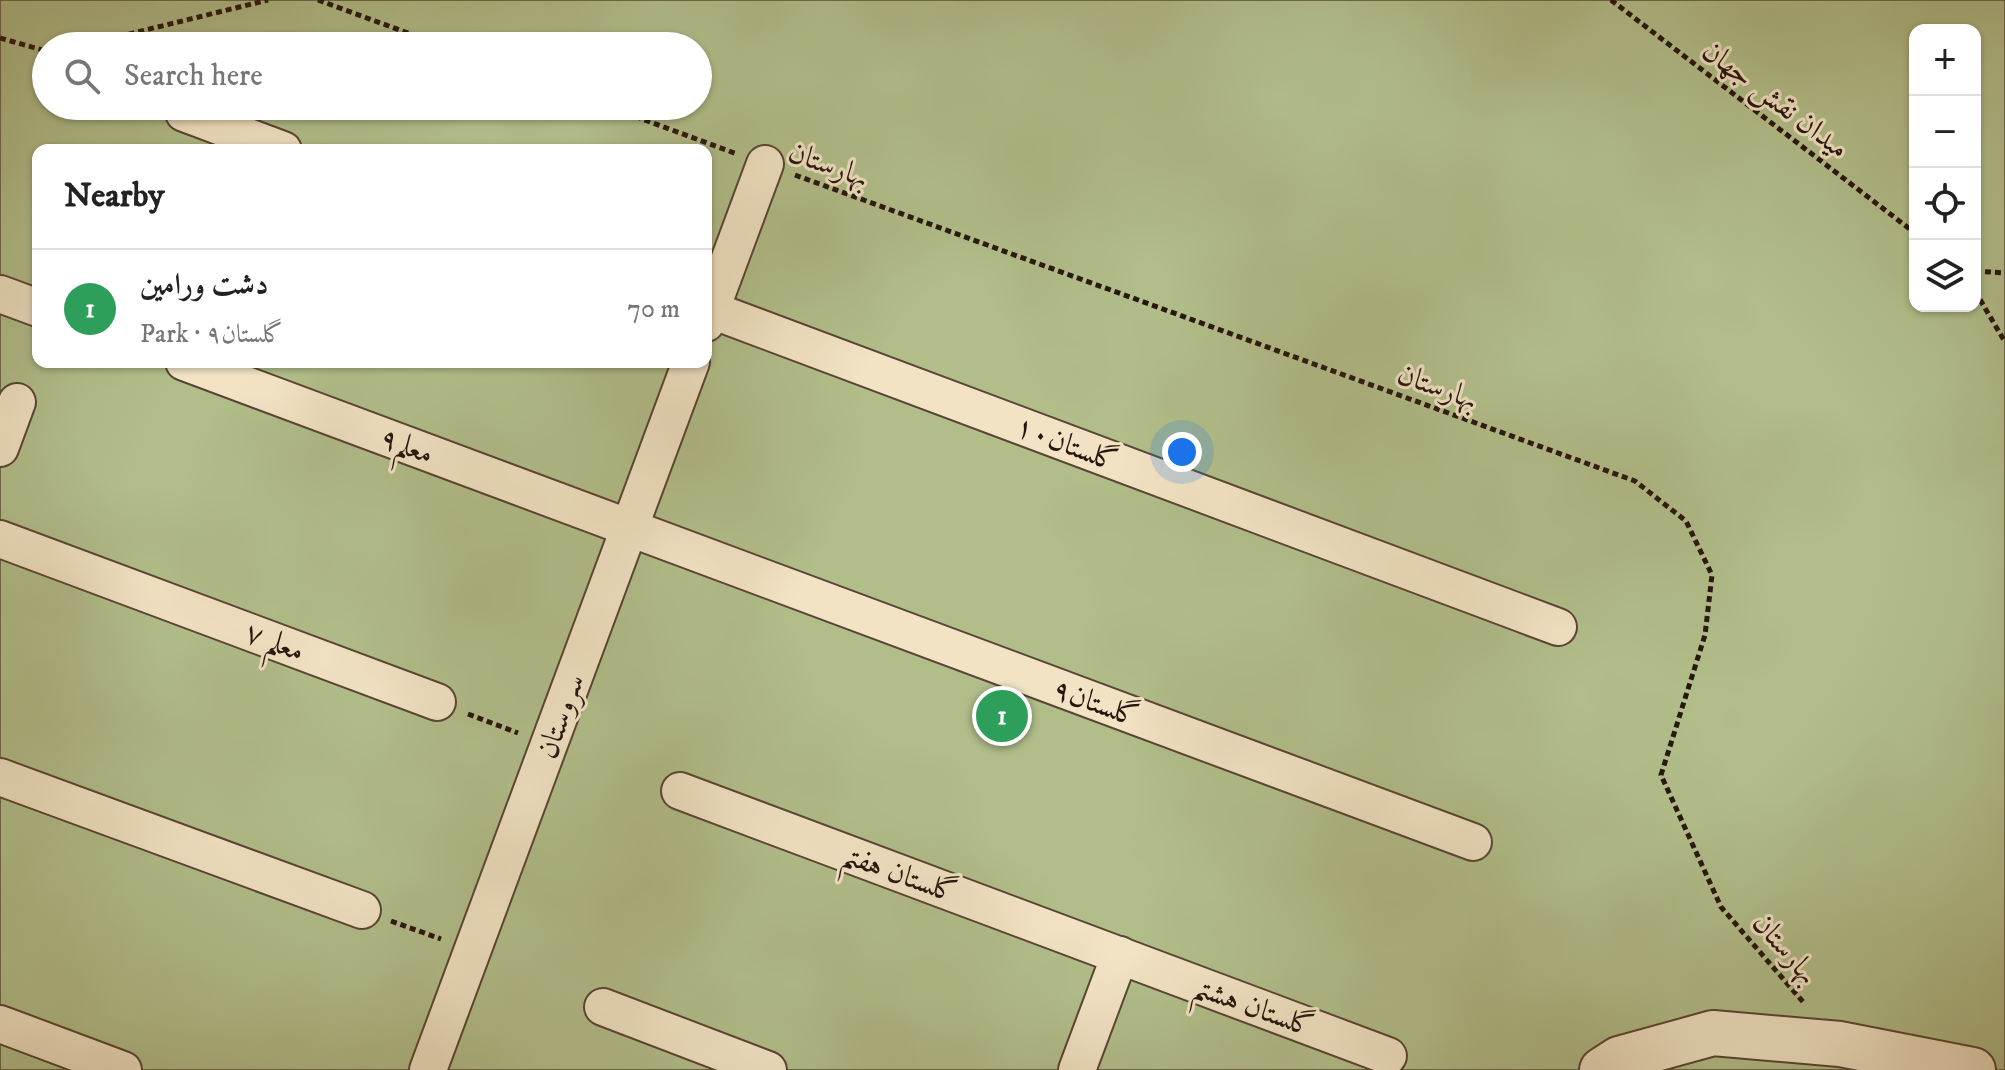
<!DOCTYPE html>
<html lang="en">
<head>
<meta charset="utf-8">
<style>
	:root { --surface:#fff; --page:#f2f2f2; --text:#222; --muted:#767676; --line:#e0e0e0; --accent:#2563eb }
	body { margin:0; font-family:"IM FELL DW Pica",Amiri,serif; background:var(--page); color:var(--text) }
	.controls { position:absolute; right:24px; top:24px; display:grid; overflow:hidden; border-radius:16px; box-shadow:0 2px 6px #0004 }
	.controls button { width:72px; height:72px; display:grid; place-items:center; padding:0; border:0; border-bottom:2px solid var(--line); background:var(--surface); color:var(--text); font:40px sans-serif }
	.you { position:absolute; left:1182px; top:452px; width:28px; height:28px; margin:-20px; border:6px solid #fff; border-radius:50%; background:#1a73e8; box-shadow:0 0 0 12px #1a73e833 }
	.badge { display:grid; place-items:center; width:52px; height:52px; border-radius:50%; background:var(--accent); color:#fff; font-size:26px; font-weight:700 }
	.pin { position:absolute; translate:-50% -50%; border:4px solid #fff; box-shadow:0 2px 8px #0006 }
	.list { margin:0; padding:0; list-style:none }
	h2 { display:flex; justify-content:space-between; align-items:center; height:104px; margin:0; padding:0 32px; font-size:34px }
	h2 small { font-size:26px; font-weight:400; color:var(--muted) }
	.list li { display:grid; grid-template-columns:52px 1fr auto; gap:24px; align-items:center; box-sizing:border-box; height:120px; padding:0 32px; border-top:2px solid var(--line) }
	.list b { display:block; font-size:30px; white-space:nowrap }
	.list p { margin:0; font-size:26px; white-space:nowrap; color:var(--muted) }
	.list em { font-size:26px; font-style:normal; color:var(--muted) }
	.icon { flex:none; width:44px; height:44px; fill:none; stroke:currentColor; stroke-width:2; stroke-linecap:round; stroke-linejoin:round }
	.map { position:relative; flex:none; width:2005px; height:1070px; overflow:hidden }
	.search { position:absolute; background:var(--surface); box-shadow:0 2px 6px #0004; left:32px; top:32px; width:680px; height:88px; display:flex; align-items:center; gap:20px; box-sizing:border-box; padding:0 28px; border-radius:44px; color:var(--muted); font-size:30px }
	.panel { position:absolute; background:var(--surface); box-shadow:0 2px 6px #0004; left:32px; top:144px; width:680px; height:224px; border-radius:16px }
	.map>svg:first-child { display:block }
</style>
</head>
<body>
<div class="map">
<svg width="2005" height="1070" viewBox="0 0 2005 1070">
	<rect width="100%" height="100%" fill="#e9d4a5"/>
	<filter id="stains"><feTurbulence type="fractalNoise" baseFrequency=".0025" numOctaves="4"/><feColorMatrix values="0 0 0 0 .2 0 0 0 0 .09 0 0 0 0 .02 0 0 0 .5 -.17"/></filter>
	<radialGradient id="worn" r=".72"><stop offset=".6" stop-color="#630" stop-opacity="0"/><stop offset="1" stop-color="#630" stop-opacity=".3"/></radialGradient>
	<!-- green -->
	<path fill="#b1be8a" stroke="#6c6a4c" stroke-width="2" fill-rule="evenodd" d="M0,0H2005V1070H0ZM1915,30H1975V306H1915ZM46,46H698V106H46ZM38,150H706V362H38Z"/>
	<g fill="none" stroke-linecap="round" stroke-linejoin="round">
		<defs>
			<g id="minor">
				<path d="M184,113L283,150"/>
				<path d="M0,294L38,308"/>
				<path d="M706,308L1558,627"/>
				<path d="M706,323L765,164"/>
				<path d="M184,362L1473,842"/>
				<path d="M0,448L17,402"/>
				<path d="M0,539L437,702"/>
				<path d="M0,777L362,910"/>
				<path d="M680,791L1388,1056"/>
				<path d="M603,1007L768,1070"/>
				<path d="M0,1024L123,1070"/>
				<path d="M428,1070L691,362"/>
				<path d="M1077,1070L1120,955"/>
			</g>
			<path id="tertiary" d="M1602,1070L1619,1059L1713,1033L1840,1044L1973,1070"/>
		</defs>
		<!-- minor casing -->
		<use href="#minor" stroke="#584533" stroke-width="40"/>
		<!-- tertiary casing -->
		<use href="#tertiary" stroke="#584533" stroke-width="48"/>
		<!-- path -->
		<g stroke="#27150d" stroke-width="5" stroke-dasharray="6 4" stroke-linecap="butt">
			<path d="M318,0L443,46"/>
			<path d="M1611,0L1915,233"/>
			<path d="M0,38L46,51"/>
			<path d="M80,46L268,0"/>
			<path d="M607,106L737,154"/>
			<path d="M795,175L1635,481L1686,521L1712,575L1705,635L1661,775L1721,907L1804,1003"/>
			<path d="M1975,271L2005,273"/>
			<path d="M1975,291L2005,342"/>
			<path d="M468,714L518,733"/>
			<path d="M391,921L441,939"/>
		</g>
		<!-- minor -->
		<use href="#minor" stroke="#f1e3c4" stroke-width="36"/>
		<!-- tertiary -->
		<use href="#tertiary" stroke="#f1e3c4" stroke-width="44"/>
	</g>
	<g text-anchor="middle" stroke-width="6" stroke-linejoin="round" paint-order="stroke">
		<!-- street labels -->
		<g font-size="30" fill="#27150d" stroke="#f1e3c4">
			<text transform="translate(1776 99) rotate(37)" y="10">میدان نقش جهان</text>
			<text transform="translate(829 164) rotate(20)" y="10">بهارستان</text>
			<text transform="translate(1438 386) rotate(20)" y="10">بهارستان</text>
			<text transform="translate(1067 443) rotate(21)" y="10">گلستان۱۰</text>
			<text transform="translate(407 445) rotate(20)" y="10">معلم۹</text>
			<text transform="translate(275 641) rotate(21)" y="10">معلم ۷</text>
			<text transform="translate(1096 702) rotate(20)" y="10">گلستان۹</text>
			<text transform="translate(560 716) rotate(-70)" y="10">سروستان</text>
			<text transform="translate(900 873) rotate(20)" y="10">گلستان هفتم</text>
			<text transform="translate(1786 948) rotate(49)" y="10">بهارستان</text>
			<text transform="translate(1254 1006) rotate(20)" y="10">گلستان هشتم</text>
		</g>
	</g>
	<rect width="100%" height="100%" filter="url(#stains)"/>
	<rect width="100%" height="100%" fill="url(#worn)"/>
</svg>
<div class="controls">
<button>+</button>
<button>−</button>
<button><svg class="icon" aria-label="locate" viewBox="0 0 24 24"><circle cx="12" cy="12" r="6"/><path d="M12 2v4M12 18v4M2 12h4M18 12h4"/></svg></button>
<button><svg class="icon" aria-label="layers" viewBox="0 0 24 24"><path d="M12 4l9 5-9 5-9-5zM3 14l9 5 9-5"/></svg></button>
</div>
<div class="you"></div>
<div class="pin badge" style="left:1002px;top:716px;background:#2e9e5b">1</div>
<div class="search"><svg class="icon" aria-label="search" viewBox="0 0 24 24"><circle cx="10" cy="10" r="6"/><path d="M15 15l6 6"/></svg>Search here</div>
<section class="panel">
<h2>Nearby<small></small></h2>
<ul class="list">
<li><span class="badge" style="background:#2e9e5b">1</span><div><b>دشت ورامین</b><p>Park · گلستان۹</p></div><em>70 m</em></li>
</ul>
</section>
</div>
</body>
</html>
